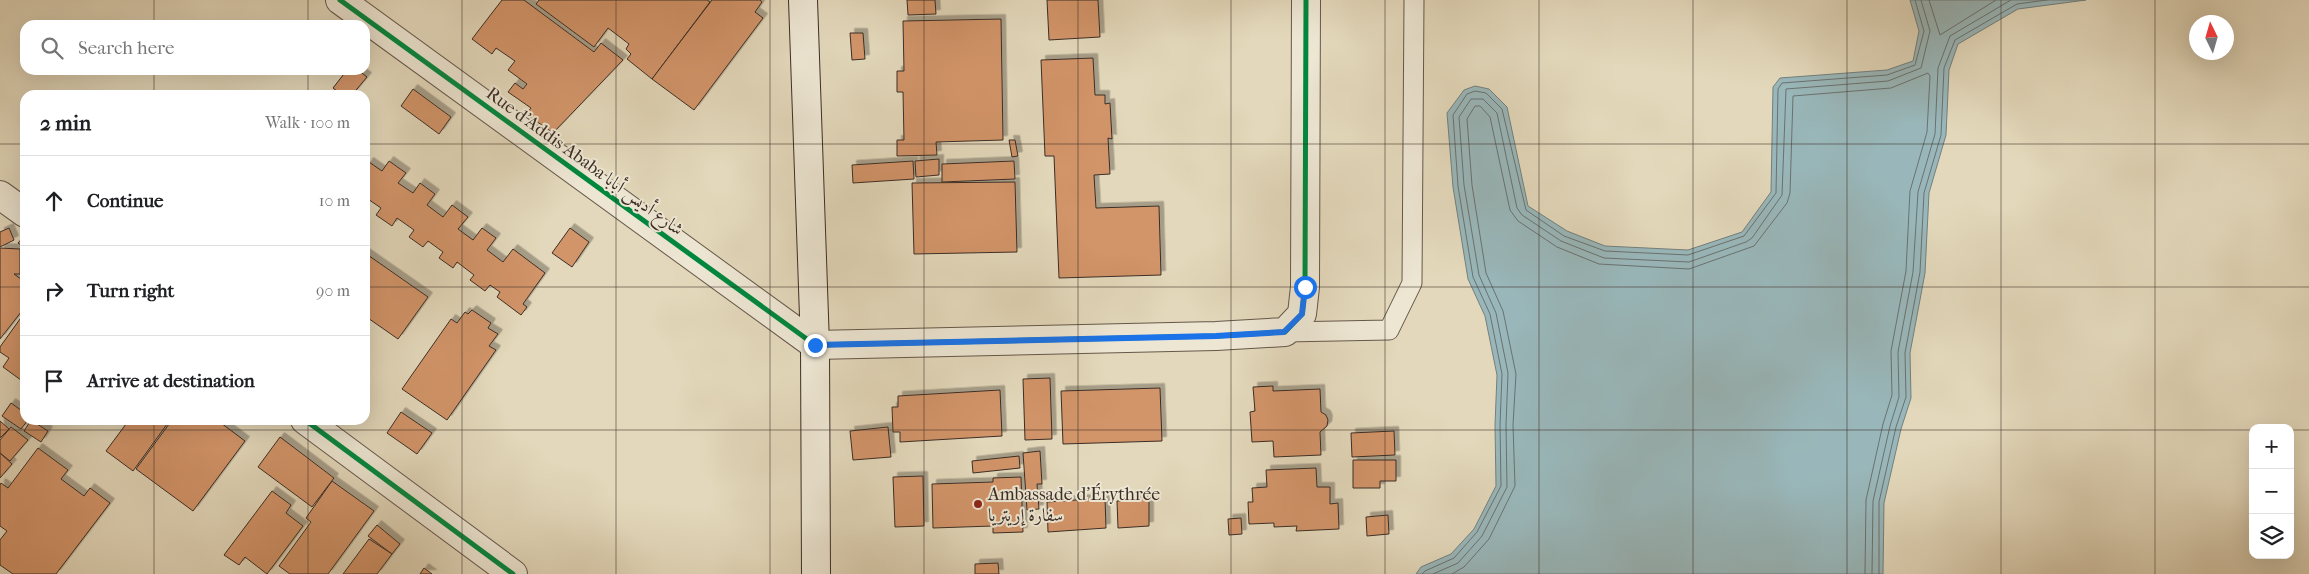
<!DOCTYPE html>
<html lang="en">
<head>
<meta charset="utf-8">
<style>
	:root { --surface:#fff; --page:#f6f6f6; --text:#202124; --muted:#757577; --line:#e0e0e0 }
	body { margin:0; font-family:"IM FELL French Canon",Amiri,serif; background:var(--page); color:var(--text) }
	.controls { position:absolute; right:15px; bottom:15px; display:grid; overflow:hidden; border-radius:10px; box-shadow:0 5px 20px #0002 }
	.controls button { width:45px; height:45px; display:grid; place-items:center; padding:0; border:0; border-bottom:1px solid var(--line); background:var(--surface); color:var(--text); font:25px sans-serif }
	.compass { position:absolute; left:2189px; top:15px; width:45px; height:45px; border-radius:50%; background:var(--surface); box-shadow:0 5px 20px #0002; rotate:355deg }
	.stop { position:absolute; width:15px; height:15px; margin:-11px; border:4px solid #1a73e8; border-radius:50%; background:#fff }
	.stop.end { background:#1a73e8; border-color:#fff; box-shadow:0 1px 5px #0008 }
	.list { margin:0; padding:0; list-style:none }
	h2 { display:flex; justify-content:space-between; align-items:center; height:65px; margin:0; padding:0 20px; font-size:21px }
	h2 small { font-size:16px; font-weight:400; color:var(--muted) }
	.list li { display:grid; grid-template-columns:32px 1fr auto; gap:15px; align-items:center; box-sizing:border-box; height:90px; padding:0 20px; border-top:1px solid var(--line) }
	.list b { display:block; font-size:19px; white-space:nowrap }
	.list em { font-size:16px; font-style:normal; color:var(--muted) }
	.icon { flex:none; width:28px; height:28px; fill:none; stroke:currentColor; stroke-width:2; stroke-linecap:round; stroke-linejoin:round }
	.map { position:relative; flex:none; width:2309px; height:574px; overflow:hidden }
	.search { position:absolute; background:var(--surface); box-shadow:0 5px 20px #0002; left:20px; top:20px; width:350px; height:55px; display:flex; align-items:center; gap:12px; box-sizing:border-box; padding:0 18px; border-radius:15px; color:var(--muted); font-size:19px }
	.panel { position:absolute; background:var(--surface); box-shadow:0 5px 20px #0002; left:20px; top:90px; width:350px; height:335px; border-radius:15px }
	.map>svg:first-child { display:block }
</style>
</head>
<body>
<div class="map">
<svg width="2309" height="574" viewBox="0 0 2309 574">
	<defs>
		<filter id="shadow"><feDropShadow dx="4.5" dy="-4.5" stdDeviation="0" flood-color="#0004"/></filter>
	</defs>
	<rect width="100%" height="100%" fill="#e3d8bb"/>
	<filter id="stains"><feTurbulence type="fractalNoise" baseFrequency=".004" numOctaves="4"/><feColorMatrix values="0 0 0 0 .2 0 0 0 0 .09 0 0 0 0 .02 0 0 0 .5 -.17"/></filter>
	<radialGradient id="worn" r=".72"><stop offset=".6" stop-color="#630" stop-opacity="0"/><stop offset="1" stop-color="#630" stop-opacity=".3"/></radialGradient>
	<!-- water -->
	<path fill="#99b7ba" stroke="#73807e" d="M1910,0H2086L2018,9L1958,44L1949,70L1946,135L1929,193L1925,273L1910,353L1911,398L1901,429L1884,503L1883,574H1416L1421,567L1451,554L1474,529L1496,486L1495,425L1497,375L1485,316L1468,279L1453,187L1447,113L1464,90L1475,86L1489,89L1507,107L1528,206L1567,231L1605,246L1688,250L1742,232L1771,192L1773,87L1780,78L1887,70L1913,61L1919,31Z"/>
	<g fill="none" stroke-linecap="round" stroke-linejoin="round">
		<!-- shore -->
		<g stroke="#6a7270" stroke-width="1">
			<path d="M1929,0L1940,35L1996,0"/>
			<path d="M1422,574L1425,571L1454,558L1477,532L1501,486L1500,425L1502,374L1490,314L1473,277L1458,186L1453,115L1467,94L1475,91L1486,93L1502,109L1526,210L1564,236L1605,251L1688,255L1744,236L1776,193L1778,89L1782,83L1887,75L1915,65L1924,31L1915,0"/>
			<path d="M1433,574L1458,563L1482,536L1507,487L1506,425L1508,373L1496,313L1479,275L1464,185L1459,117L1471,99H1483L1497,113L1517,208L1522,215L1561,241L1604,258L1689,262L1746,242L1752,238L1782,195L1786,89L1888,81L1921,68L1930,31L1921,0"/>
			<path d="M1452,574L1464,567L1489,539L1515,486L1513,425L1516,374L1503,311L1486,273L1472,185L1467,119L1475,106H1480L1490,117L1510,210L1518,221L1557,247L1599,264L1689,269L1754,246L1787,203L1790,193L1793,96L1891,88L1928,73L1930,76L1927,132L1910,191L1906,271L1891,351L1892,395L1883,424L1866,500L1865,574"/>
			<path d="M1872,574L1873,501L1890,426L1899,397L1898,352L1913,272L1918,192L1935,134L1938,68L1950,36L2011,0"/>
			<path d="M1879,574V502L1896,427L1906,397L1905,353L1920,272L1924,193L1941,135L1944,68L1955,40L2017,4L2047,0"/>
		</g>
	</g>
	<!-- building -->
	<g fill="#d29469" stroke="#3b2d25" filter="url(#shadow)">
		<path d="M502,0H524L594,52L601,43L623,60L553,133L526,114L531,108L508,92L515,83L523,89L527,84L508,70L515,61L496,48L492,54L472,39Z"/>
		<path d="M539,0H707L710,2L652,79L627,59L631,54L626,49L629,44L608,28L594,47L536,4Z"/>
		<path d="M712,0H760L762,2L755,12L763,18L694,110L652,79Z"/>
		<path d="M907,0H935L936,14L908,15Z"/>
		<path d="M1047,0H1098L1100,37L1049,40Z"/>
		<path d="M1001,19L1003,140L936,142L937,155L897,156V140H904L903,92H897V71H904L903,21Z"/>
		<path d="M850,33H863L865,59L852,60Z"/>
		<path d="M1093,58L1095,95H1105V104L1110,103L1112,139L1108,138L1110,174L1094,175L1096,208L1159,206L1161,275L1059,278L1054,156H1045L1041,60Z"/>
		<path d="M347,70H358L367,77L352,95H342L333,88Z"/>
		<path d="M413,89L451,117L439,134L401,106Z"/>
		<path d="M1009,140H1015L1018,156L1012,157Z"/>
		<path d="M939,159V175L916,177L915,161Z"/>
		<path d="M389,161L406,173L398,183L413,193L420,183L435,194L427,205L443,217L452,205L468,217L458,229L473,240L482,228L496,238L487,250L503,262L513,249L545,273L523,304L527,307L521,315L497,297L500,292L490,285L485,291L470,280L474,275L457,262L453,268L439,258L443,252L428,241L423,247L409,237L414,230L397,218L392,226L376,215L381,208L365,197V168L369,162L382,171Z"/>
		<path d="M913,161L914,179L853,183L852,165Z"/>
		<path d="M1014,161L1015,179L942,182V164Z"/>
		<path d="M1015,182L1017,252L914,254L912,183Z"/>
		<path d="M9,228L14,240L0,247V232Z"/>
		<path d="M570,228L589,242L572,267L552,253Z"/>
		<path d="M24,236L25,237V248L18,243Z"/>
		<path d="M0,248L20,249V274H14L25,282V307L0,339Z"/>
		<path d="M365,253L428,297L398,339L365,316Z"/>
		<path d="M472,310L491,323L488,328L498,334L489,346L496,350L447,420L402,389L451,319L457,323L465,312L468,314Z"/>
		<path d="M25,312V383L3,367L9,358L0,352V347Z"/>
		<path d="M1050,378L1052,439L1025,440L1023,379Z"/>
		<path d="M1273,386V391L1320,389L1321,412L1326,415L1328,420L1327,426L1320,432L1321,455L1274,457L1273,441L1252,442L1250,412L1255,411L1253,387Z"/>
		<path d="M1160,388L1162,441L1063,444L1061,391Z"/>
		<path d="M1000,390L1002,436L900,442V432H893L892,407H898V396Z"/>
		<path d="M11,403L25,413V420H28L21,429L2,416Z"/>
		<path d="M401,412L432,433L417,454L387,433Z"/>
		<path d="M31,420L48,431L41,442L24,431Z"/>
		<path d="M129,420H170L133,471L106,451Z"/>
		<path d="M172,420H217L245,441L193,511L136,469Z"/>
		<path d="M0,421L9,429L0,438Z"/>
		<path d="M11,427L28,440L10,461L0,453V440Z"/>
		<path d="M888,427L891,457L853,460L850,431Z"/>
		<path d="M1394,431L1395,455L1352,457L1351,433Z"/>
		<path d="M280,437L334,478L312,507L258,467Z"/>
		<path d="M38,448L68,470L61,479L84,496L90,488L110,503L56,574H13L0,565V540L7,531L0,526V485L1,483L8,488Z"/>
		<path d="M1040,451L1042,484H1037L1039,509L1027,510L1023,453Z"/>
		<path d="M0,453L12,464L0,478Z"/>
		<path d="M1019,456L1020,468L973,473L972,461Z"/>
		<path d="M1353,460H1396V481H1380V488H1353Z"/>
		<path d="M1316,468L1317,487H1330V504L1338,503L1339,529L1296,531L1297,526L1274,527V523L1249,524L1248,502H1253L1252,488L1267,487L1266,470Z"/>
		<path d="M923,476L924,526L895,527L893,477Z"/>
		<path d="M1021,477L1023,532L993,533V526L933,528L932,484L993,482V478Z"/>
		<path d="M332,481L374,511L328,574H290L279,566L311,522L306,518Z"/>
		<path d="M272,491L291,505L286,513L303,526L267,574L245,557L239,565L224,555Z"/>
		<path d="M1105,498L1106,528L1048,532L1047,502Z"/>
		<path d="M1149,499V526L1118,528L1117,501Z"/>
		<path d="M1388,515L1389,534L1367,536L1366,517Z"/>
		<path d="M1241,518L1242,534L1229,535L1228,519Z"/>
		<path d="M377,525L400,544L392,554L368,536Z"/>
		<path d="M369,539L392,554L377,574H343Z"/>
		<path d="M998,563L999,574H975V564Z"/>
		<path d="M424,568L432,574H420Z"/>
	</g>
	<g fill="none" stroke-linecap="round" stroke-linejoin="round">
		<defs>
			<path id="lane" d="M1285,332L1389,330L1412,283L1414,0"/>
			<g id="street">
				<path d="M340,0L815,345L1216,336L1285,332L1302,314L1305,287L1306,0"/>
				<path d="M0,195L25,213"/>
				<path d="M305,420L513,574"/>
			</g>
			<path id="secondary" d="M803,0L815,345L816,574"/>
		</defs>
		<!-- lane casing -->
		<use href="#lane" stroke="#65584a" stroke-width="21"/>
		<!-- street casing -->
		<use href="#street" stroke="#65584a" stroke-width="30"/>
		<!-- secondary casing -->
		<use href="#secondary" stroke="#3b2d25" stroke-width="30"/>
		<!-- lane -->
		<use href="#lane" stroke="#ede6d3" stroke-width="19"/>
		<!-- street -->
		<use href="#street" stroke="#ede6d3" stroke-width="28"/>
		<!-- secondary -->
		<use href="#secondary" stroke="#ede6d3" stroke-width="28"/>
		<defs>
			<g id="cycleway">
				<path d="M340,0L815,345L1216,336L1285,332L1302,314L1305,287L1306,0"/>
				<path d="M305,420L513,574"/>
			</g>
		</defs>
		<!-- cycleway casing -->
		<use href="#cycleway" stroke="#ede6d3" stroke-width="8"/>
		<!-- cycleway -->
		<use href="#cycleway" stroke="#00873e" stroke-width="5"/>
	</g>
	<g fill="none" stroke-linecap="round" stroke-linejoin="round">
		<!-- route -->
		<path stroke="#1a73e8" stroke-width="6" d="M815,345L1216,336L1284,332L1302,314L1305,287"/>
	</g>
	<!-- grid -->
	<path fill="none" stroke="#3b2d25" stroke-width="1" stroke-opacity="0.55" d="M154,0V25M308,0V25M462,0V574M616,0V574M770,0V574M924,0V574M1078,0V574M1231,0V574M1385,0V574M1539,0V574M1693,0V574M1847,0V574M2001,0V574M2155,0V574M154,70V95M308,70V95M0,144H25M365,144H2309M0,287H25M365,287H2309M154,420V574M308,420V574M0,430H2253M2290,430H2309"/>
	<!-- markers -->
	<circle fill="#8f2418" stroke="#ede6d3" stroke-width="2" cx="978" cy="504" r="5"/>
	<g text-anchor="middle" stroke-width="4" stroke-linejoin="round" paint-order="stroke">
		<!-- street labels -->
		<g font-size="18" fill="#3b2d25" stroke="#ede6d3">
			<text transform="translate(585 161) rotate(36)" y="6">Rue d'Addis Ababa شارع أديس أبابا</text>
		</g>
		<!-- poi labels -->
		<g font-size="18" fill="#3b2d25" stroke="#ede6d3" text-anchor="start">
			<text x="988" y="500">Ambassade d'Érythrée<tspan x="988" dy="21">سفارة إريتريا</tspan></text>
		</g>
	</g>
	<rect width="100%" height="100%" filter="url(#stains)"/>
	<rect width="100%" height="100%" fill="url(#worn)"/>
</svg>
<div class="controls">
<button>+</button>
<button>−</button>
<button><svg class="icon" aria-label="layers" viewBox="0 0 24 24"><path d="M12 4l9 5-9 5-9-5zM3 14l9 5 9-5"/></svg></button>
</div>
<svg class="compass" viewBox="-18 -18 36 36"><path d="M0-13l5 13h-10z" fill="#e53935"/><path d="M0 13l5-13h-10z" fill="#757577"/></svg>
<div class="stop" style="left:1305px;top:287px"></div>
<div class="stop end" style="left:815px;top:345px"></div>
<div class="search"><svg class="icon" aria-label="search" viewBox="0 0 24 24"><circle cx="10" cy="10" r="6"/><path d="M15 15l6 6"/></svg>Search here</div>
<section class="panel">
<h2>2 min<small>Walk · 100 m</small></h2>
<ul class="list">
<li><svg class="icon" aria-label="ahead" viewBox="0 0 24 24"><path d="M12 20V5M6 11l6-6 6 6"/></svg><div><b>Continue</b></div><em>10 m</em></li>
<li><svg class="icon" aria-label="right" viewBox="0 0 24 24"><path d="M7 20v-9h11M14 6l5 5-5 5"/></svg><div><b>Turn right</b></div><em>90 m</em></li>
<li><svg class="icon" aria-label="arrive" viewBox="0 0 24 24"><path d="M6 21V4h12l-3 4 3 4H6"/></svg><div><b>Arrive at destination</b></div></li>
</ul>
</section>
</div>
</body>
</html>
